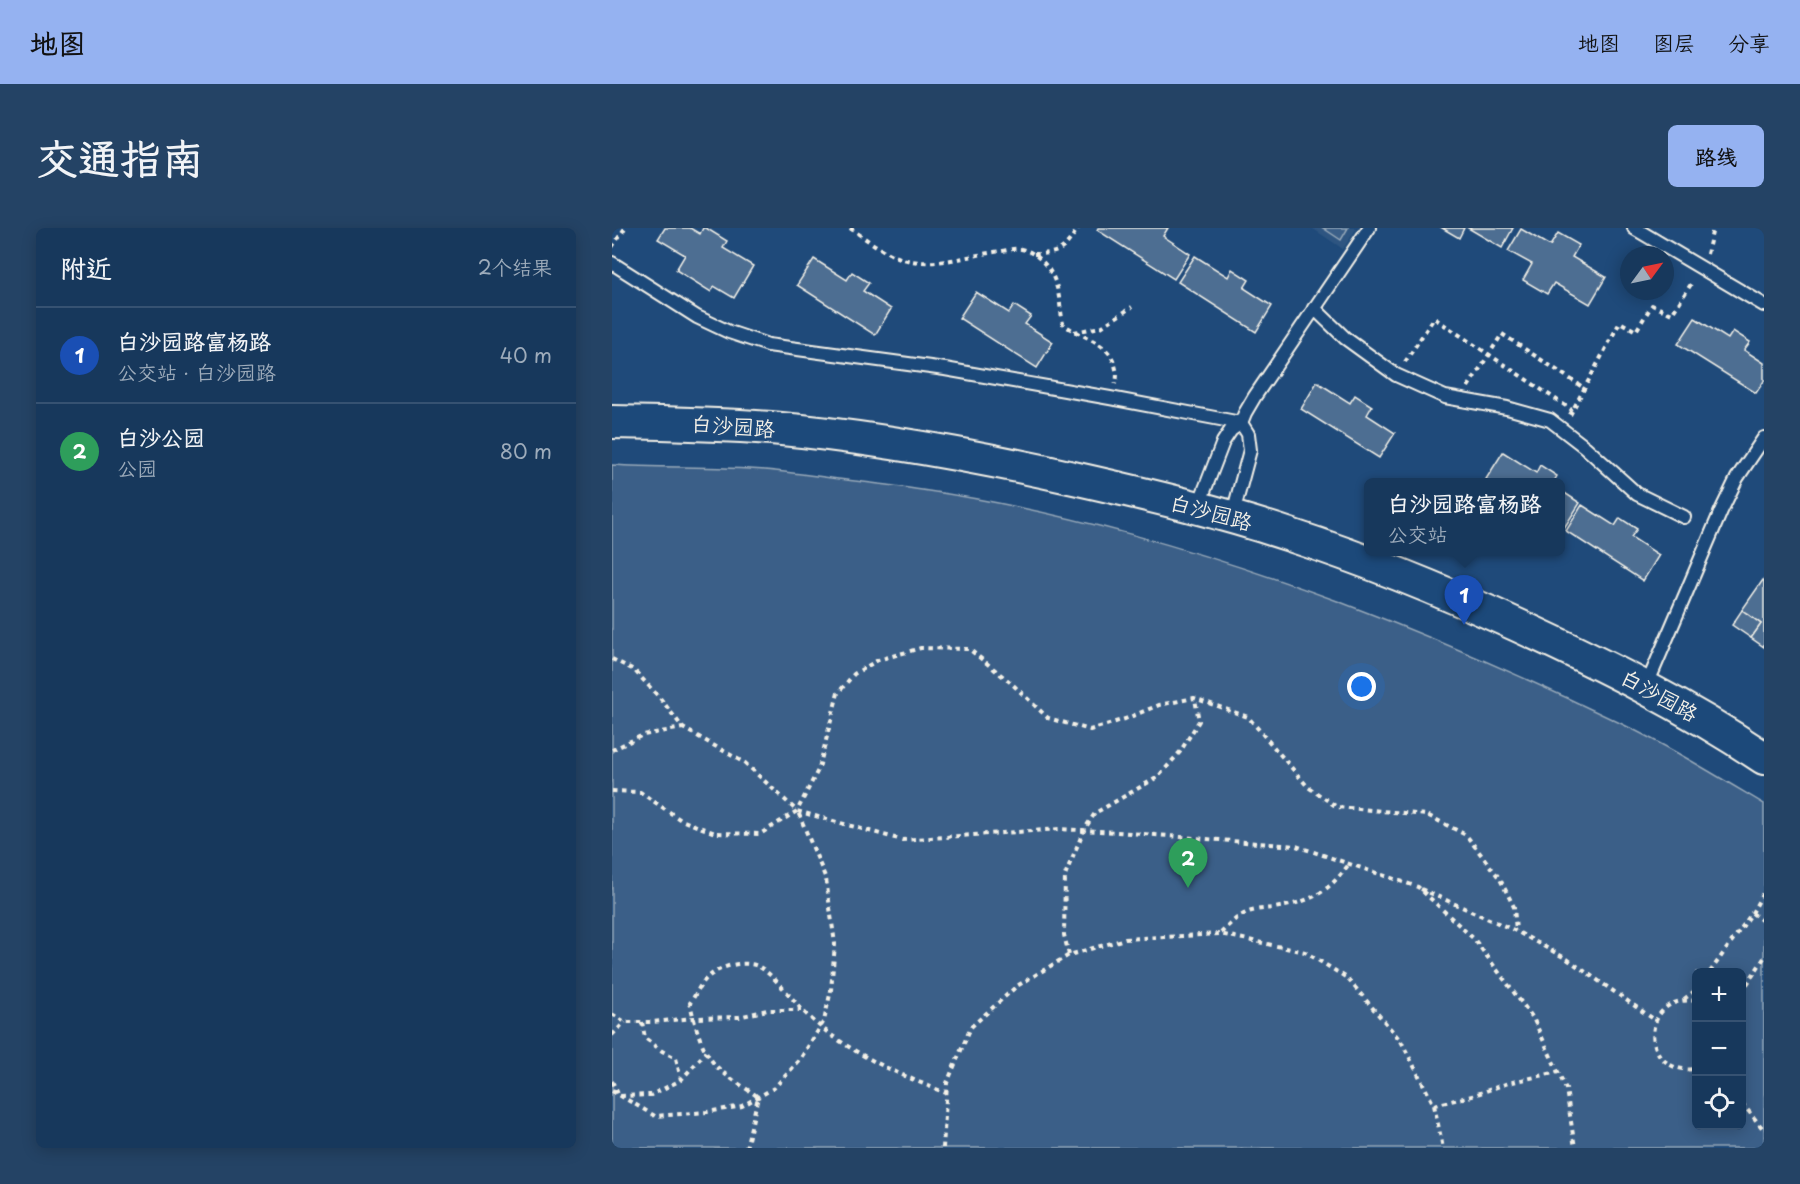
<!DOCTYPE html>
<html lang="zh">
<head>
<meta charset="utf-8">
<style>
	:root { --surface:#17385c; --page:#244365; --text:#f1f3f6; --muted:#9eacbb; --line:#365272; --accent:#95b2f1 }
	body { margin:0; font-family:"Playpen Sans","LXGW WenKai TC",sans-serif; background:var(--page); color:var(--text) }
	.controls { position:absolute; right:18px; bottom:18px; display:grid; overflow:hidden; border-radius:9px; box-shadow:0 3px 15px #0003 }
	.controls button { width:54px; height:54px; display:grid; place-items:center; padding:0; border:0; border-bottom:2px solid var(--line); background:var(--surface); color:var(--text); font:30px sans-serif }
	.compass { position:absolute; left:1008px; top:18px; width:54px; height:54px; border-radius:50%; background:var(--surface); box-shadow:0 3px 15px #0003; rotate:57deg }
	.you { position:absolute; left:750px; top:459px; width:21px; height:21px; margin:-15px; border:4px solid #fff; border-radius:50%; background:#1a73e8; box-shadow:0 0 0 9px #1a73e833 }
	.badge { display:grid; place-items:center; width:39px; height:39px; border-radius:50%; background:var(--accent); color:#fff; font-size:20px; font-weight:700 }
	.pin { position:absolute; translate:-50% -50px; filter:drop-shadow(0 2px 3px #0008) }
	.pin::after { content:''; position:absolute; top:32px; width:21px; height:18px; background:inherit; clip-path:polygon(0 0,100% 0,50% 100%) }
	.popup { position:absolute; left:752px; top:250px; width:201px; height:78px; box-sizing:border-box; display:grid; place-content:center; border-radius:9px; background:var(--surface); filter:drop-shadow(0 2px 4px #0005); font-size:20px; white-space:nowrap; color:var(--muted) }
	.popup b { font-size:22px; color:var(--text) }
	.popup::after { content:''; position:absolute; left:50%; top:100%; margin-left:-12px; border:12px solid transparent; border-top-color:var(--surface) }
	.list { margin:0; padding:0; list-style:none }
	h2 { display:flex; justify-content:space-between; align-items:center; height:78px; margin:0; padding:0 24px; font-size:26px }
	h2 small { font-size:20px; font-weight:400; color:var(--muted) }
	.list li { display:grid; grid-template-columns:39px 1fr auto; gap:18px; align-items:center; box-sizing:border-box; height:96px; padding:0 24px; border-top:2px solid var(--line) }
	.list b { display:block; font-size:22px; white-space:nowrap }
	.list p { margin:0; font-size:20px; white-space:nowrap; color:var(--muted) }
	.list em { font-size:20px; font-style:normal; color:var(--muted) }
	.icon { flex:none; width:33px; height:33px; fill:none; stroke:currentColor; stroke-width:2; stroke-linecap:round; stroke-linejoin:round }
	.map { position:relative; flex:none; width:1152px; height:920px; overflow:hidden; border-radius:9px }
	header { display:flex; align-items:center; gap:36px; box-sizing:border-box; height:84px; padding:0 30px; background:var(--accent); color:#111 }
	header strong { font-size:28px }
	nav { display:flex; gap:33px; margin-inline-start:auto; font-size:21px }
	.intro { display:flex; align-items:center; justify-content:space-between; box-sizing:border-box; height:144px; padding:0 36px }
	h1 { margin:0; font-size:42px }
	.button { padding:15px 27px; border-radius:9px; background:var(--accent); color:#111; font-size:21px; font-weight:700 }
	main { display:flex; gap:36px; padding:0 36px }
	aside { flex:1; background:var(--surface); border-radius:9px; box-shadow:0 3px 15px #0003 }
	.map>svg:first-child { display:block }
</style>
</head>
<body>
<header>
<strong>地图</strong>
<nav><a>地图</a><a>图层</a><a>分享</a></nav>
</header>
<div class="intro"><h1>交通指南</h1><a class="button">路线</a></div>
<main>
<aside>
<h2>附近<small>2个结果</small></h2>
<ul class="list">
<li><span class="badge" style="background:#1a4fb4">1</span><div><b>白沙园路富杨路</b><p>公交站 · 白沙园路</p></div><em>40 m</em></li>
<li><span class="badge" style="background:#2e9e5b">2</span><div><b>白沙公园</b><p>公园</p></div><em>80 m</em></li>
</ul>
</aside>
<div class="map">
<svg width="1152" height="920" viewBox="0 0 1152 920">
	<rect width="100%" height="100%" fill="#1f4a7a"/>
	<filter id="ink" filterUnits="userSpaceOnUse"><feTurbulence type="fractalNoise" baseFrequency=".0167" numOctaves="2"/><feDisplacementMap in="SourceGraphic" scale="12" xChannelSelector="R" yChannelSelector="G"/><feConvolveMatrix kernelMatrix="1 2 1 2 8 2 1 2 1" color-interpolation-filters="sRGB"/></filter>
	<g filter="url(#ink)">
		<!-- built -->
		<path fill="#2d5581" d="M700,0H745L731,21Z"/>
		<!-- green -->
		<g fill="#3a5f88" stroke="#97a8b8" stroke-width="1.5" fill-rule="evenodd">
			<path d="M711,0H736L729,12Z"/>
			<path d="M0,237C51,240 102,238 153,242C175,244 197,247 219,250C250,254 280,257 310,262C454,283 592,324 728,374C823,410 917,451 1008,495C1058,519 1105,548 1152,576V920H0ZM1084,744H1130V898H1084Z"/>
		</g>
		<!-- building -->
		<g fill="#4d6e92" stroke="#f4f1e8" stroke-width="1.5">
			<path d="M53,0H78L88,6L91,0H94L115,13L111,20L141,38L122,70L102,58L99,64L64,42L73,27L46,11Z"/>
			<path d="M486,0H556L551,8L578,26L562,51L485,2Z"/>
			<path d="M830,0H852L847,10Z"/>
			<path d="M856,0H901L890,20Z"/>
			<path d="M909,1L938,18L946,5L967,17L960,29L994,49L978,76L942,55L935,66L911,52L920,36L896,23Z"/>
			<path d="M583,28L616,49L620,41L637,52L632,60L660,78L644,104L566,54Z"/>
			<path d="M202,31L235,52L240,44L257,55L251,63L279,81L263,107L185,57Z"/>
			<path d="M364,64L397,85L402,77L419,88L413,96L441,114L425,140L347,90Z"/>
			<path d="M1083,90L1116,111L1121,103L1138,114L1132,122L1152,135V153L1144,165L1066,116Z"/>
			<path d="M705,154L738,175L743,167L760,178L755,187L783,205L767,230L689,181Z"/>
			<path d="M891,224L924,245L928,237L945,248L941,255H880L874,251Z"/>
			<path d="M948,262L968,275L952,300L948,298Z"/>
			<path d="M970,277L1003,298L1008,290L1025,301L1019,309L1047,327L1031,353L954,303Z"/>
			<path d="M1151,352L1152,353V419L1139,410L1149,396L1130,382Z"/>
			<path d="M1130,382L1149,396L1139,410L1120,397Z"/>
		</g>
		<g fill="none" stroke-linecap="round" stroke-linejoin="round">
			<defs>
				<g id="lane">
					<path d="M1022,0L1152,77"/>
					<path d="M0,35L85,89L117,104L156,117L333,141L498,170L629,195L636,206L638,222L620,289"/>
					<path d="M702,80L733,110L784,147L833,169L895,180L938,192L973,219L1025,266L1072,289"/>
					<path d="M586,279L611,214L619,202L629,195L633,185L643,168L757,0"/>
					<path d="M1034,459L1109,283L1125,250L1152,210"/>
				</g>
				<path id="secondary" d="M0,194C53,195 106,196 159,200C262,209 364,228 466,251C537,267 609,284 678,307C755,332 831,363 905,397C990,436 1074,478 1152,530"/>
			</defs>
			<!-- lane casing -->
			<use href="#lane" stroke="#f4f1e8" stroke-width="16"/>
			<!-- secondary casing -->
			<use href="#secondary" stroke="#f4f1e8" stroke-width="36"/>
			<!-- path -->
			<g stroke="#f4f1e8" stroke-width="4" stroke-dasharray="4.5 4.5" stroke-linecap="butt">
				<path d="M238,0C259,14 281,33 308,34C336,36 363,26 390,23C396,22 403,20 409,21C424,24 436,37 442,51C448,65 448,81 451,96C470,110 496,113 503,137C505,145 506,149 503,156"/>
				<path d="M0,19L13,0"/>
				<path d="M422,26C448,26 452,22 466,0"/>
				<path d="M1095,26L1101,0"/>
				<path d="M462,104L489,99L520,79"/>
				<path d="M793,134L822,90L960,182"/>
				<path d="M856,159L890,106L972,160"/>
				<path d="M958,187L1008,94L1024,103L1040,77L1060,86L1081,53"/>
				<path d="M0,431L22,442L48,470L71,500L133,535L185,583L290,612L448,601L505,604L684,618L806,659L862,711L921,790L954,861L963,920"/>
				<path d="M0,522L31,507L71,500"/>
				<path d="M0,563L28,564L69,592L103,605L148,606L185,583L207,540L226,465L242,446L266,432L309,420L357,421L398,454L436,490L478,502L513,491L547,477L582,470L636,489L696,559L725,579L815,587L854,607L888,651L902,679L904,703"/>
				<path d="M809,661L904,703L955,731L1043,792"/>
				<path d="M1140,685L1152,694"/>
				<path d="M609,705C615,699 622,691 630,687C641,681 651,681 662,680C698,674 716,665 737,636"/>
				<path d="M457,727L452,707L453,647L472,602L483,585L546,549L568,524L587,493L583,471"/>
				<path d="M1098,744L1140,685L1152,663"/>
				<path d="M1130,764L1152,730"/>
				<path d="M1072,771L1084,762"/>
				<path d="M1084,773C1027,765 1027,848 1084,841"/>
				<path d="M0,786L13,794H40L82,790L127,789L155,782H189"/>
				<path d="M30,794L33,810L50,823L64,830L69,852"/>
				<path d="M0,807L13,794"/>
				<path d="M0,853L7,868L39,867L69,852L94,824"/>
				<path d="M0,863L43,888L95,884L130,878L162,860L187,833L212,793L219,762L223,716L214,651L186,584"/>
				<path d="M1130,875L1152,902"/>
				<path d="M822,877L860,868L896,855L946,844"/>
				<path d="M134,920L146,869C133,859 116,850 105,839C89,822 83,797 78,775C83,768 87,758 93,752C105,739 126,733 143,737C157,741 182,773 192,784C232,823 283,845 334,865"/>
				<path d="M331,920L335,855L359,799L405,758L457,727L513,711L608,706L693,724L735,750L789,813L822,877L831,920"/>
			</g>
			<!-- lane -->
			<use href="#lane" stroke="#1f4a7a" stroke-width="12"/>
			<!-- secondary -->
			<use href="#secondary" stroke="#1f4a7a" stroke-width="32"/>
		</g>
	</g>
	<g text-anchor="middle" stroke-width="5" stroke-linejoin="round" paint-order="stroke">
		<!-- street labels -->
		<g font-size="21" fill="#f4f1e8" stroke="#1f4a7a">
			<text transform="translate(121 199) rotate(4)" y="7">白沙园路</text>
			<text transform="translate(599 285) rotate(15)" y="7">白沙园路</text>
			<text transform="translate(1047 468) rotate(29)" y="7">白沙园路</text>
		</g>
	</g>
</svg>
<div class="controls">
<button>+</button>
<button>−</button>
<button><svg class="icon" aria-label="locate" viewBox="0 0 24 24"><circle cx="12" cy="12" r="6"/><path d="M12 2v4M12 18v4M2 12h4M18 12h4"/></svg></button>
</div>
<svg class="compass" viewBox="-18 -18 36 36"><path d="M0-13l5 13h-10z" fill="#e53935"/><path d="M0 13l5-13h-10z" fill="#9eacbb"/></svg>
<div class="you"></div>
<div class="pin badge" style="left:852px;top:397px;background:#1a4fb4">1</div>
<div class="popup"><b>白沙园路富杨路</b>公交站</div>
<div class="pin badge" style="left:576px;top:660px;background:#2e9e5b">2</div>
</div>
</main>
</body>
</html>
